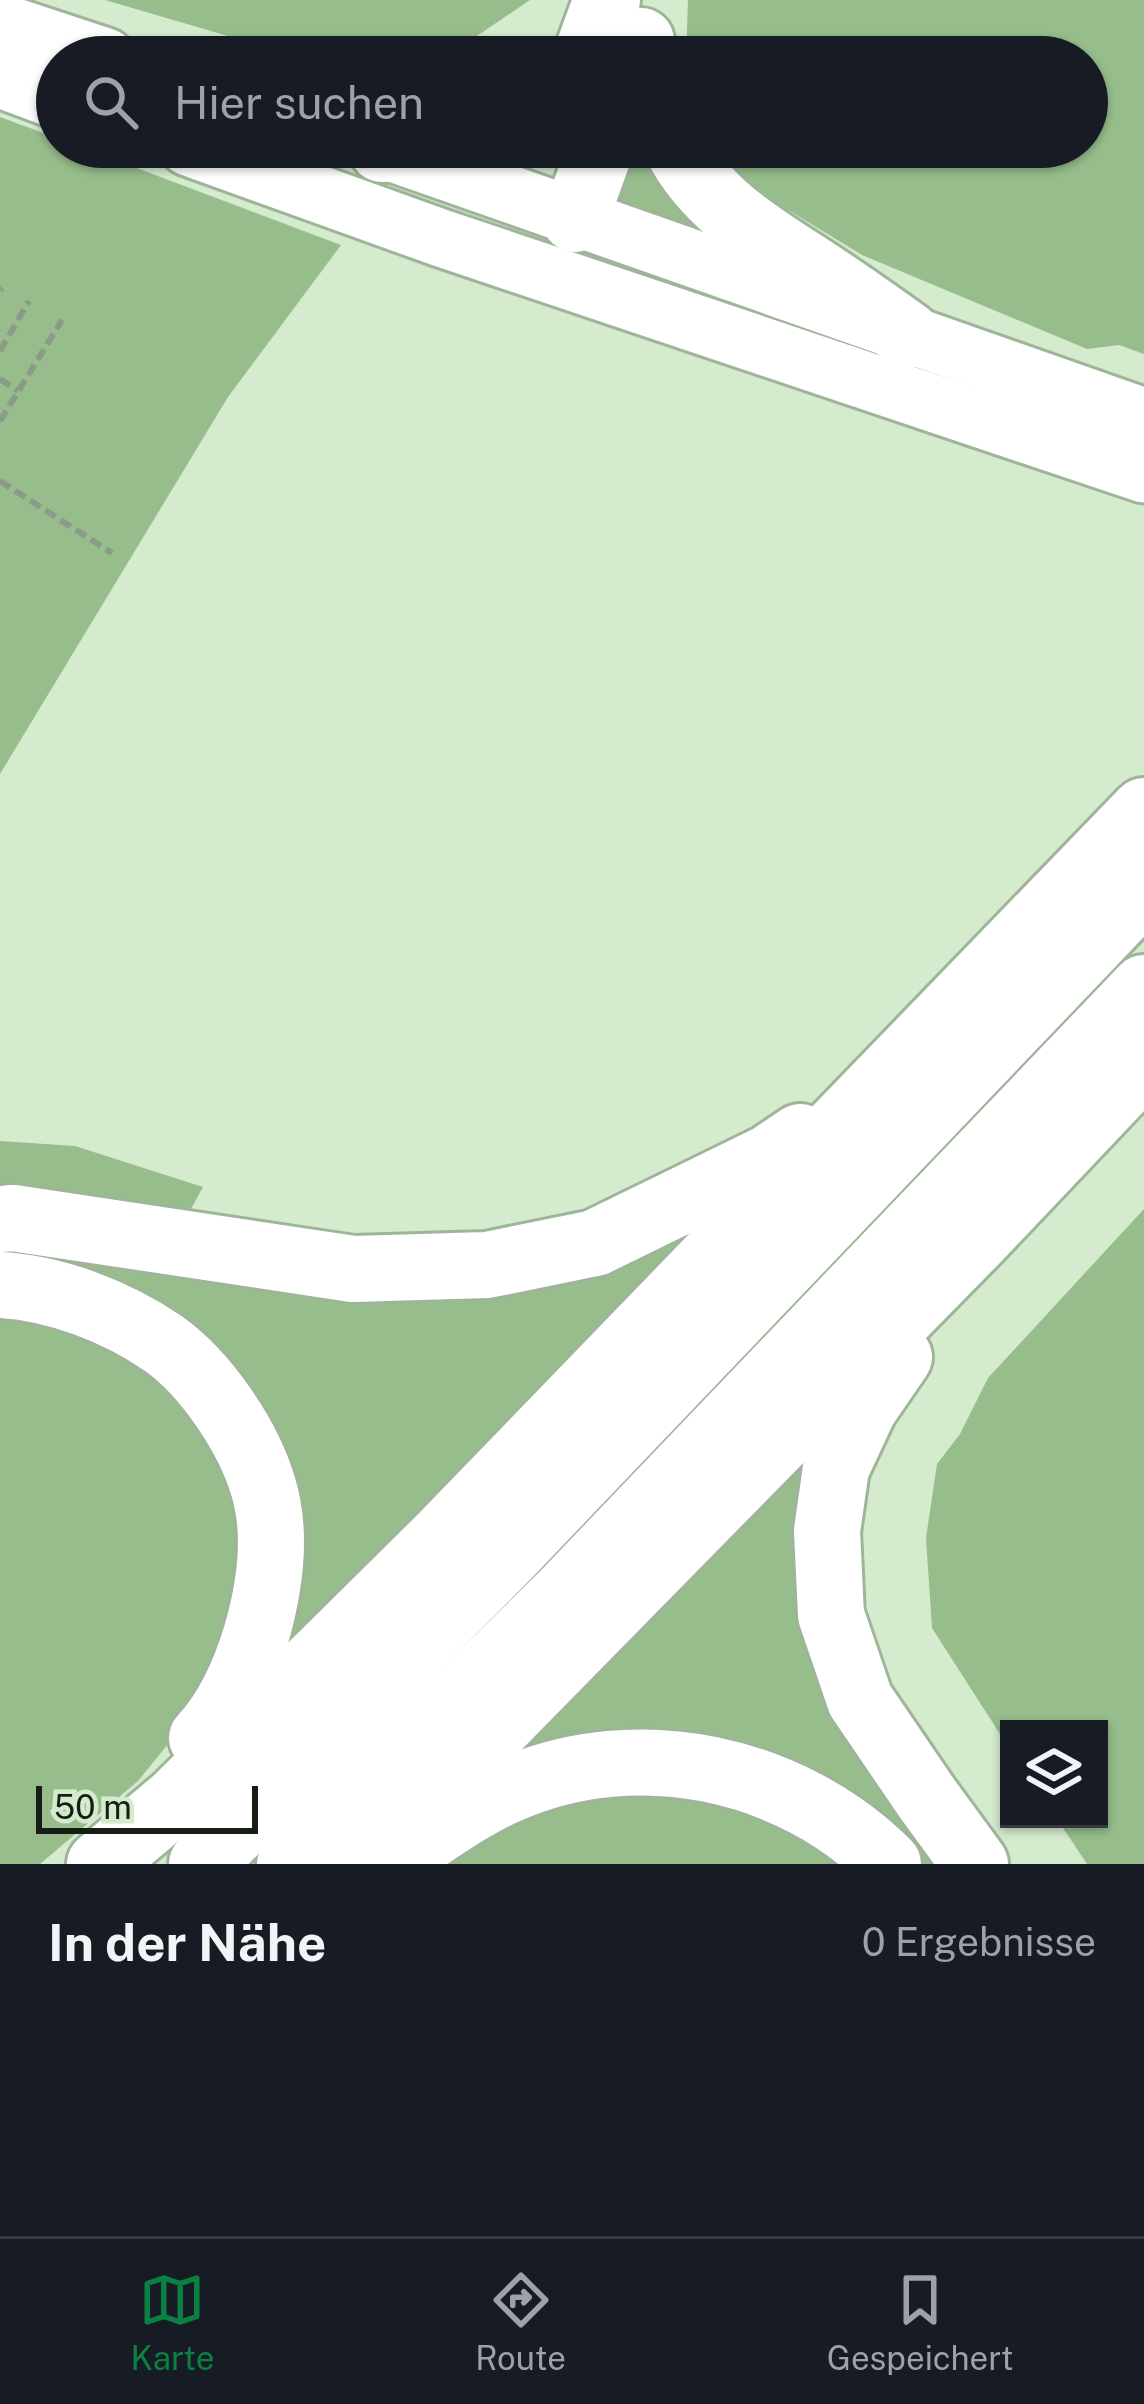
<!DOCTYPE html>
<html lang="de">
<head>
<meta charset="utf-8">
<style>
	:root { --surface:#171b24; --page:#20242c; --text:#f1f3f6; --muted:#9ea1a6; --line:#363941; --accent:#0b8043 }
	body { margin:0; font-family:"Public Sans",sans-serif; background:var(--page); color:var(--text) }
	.controls { position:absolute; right:36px; bottom:36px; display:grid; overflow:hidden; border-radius:0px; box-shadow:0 3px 9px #0004 }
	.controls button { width:108px; height:108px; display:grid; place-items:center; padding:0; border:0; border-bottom:3px solid var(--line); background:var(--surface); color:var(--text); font:60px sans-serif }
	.scale { position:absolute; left:36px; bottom:30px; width:222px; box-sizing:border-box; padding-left:12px; border:6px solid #161e14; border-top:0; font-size:33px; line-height:42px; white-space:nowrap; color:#161e14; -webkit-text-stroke:9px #d4ebce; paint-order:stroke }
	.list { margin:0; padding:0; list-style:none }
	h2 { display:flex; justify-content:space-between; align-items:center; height:156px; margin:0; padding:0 48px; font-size:51px }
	h2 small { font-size:39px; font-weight:400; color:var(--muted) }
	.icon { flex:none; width:66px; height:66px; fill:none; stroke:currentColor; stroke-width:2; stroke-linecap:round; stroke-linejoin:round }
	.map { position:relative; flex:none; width:1144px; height:1864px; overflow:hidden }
	.search { position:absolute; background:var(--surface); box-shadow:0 3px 9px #0004; left:36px; right:36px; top:36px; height:132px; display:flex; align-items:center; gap:30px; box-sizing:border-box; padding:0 42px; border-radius:66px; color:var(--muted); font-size:45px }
	.sheet { height:372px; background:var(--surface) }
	nav { display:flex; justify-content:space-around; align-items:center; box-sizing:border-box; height:168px; border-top:3px solid var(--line); background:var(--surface); font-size:33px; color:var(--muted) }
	nav a { display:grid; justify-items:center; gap:6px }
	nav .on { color:var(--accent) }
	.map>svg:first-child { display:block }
</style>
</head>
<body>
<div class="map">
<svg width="1144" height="1864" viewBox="0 0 1144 1864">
	<rect width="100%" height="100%" fill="#d4ebce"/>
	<!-- green -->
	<g fill="#96bd8b">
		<path d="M105,0H530L446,57H299Z"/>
		<path d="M688,0H1144V354L1119,345L1087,349L862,255L729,174L717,147H1087V57H686Z"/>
		<path d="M0,117L57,138V147H81L341,245L228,397L0,774Z"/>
		<path d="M619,147H666L799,268L599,206Z"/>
		<path d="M0,1141L75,1146L203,1187L187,1216L0,1197Z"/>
		<path d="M765,1182L280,1670L277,1464L0,1263V1235L375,1283Z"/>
		<path d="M1144,1209V1864H1087L1057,1819H1099V1729H1009V1748L932,1628L926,1538L937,1464L960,1434L988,1378Z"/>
		<path d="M0,1310L59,1314L188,1395L248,1525L212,1690L138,1781L40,1864H0Z"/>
		<path d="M832,1422L811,1543L959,1864H918L847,1799L488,1773Z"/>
		<path d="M583,1790L748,1797L851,1864H432L491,1827Z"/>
	</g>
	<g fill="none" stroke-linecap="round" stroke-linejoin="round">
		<defs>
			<g id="primary">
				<path d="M0,22L106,57"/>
				<path d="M0,79L57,100"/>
				<path d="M188,147L441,238L1144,474"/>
				<path d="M376,147L1144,417"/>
			</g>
			<g id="motorway">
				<path d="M641,41L645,57"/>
				<path d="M586,57L607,0"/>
				<path d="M677,147C707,207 769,240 823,276C852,295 880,315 908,335"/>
				<path d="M382,149L410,147"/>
				<path d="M575,219L601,147"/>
				<path d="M0,1219L13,1218L353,1269L487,1265L595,1243L769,1158L800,1137"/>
				<path d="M0,1285C56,1288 118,1312 164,1344C206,1374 248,1436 263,1486C278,1534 270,1586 257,1632C246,1669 229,1709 202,1738"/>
				<path d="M899,1357L864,1408L836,1468L827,1531L831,1615L860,1700L926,1797L975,1864"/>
				<path d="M416,1845C447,1825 477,1803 511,1789C638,1734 791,1767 888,1864"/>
				<path d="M100,1864L176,1800L442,1537L1144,811"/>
				<path d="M202,1864L509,1554L1144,889"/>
				<path d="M290,1864L564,1594L1144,988"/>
				<path d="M363,1864L978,1238L1144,1063"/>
			</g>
		</defs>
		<!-- primary casing -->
		<use href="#primary" stroke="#9fb599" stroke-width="63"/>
		<!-- motorway casing -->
		<use href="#motorway" stroke="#9fb599" stroke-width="72"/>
		<!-- path -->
		<g stroke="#8a9b86" stroke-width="6" stroke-dasharray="12 6" stroke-linecap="butt">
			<path d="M0,290L2,288"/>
			<path d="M0,351L29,301"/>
			<path d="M0,379L18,391"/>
			<path d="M0,421L62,320"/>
			<path d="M0,481L112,553"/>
		</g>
		<!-- primary -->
		<use href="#primary" stroke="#fff" stroke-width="57"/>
		<!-- motorway -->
		<use href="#motorway" stroke="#fff" stroke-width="66"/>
	</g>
</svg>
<div class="controls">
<button><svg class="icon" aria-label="layers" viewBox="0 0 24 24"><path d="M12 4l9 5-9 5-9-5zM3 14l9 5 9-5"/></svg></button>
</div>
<div class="scale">50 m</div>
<div class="search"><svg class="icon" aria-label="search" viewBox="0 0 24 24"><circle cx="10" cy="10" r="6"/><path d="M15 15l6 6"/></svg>Hier suchen</div>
</div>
<section class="sheet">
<h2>In der Nähe<small>0 Ergebnisse</small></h2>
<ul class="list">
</ul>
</section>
<nav>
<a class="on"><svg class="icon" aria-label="map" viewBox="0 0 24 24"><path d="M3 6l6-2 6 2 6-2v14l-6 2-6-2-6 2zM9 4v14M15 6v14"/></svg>Karte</a>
<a><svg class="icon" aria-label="directions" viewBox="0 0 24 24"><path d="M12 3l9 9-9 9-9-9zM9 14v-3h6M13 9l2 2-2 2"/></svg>Route</a>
<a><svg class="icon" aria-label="saved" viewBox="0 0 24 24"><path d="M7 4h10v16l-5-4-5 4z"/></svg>Gespeichert</a>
</nav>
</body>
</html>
